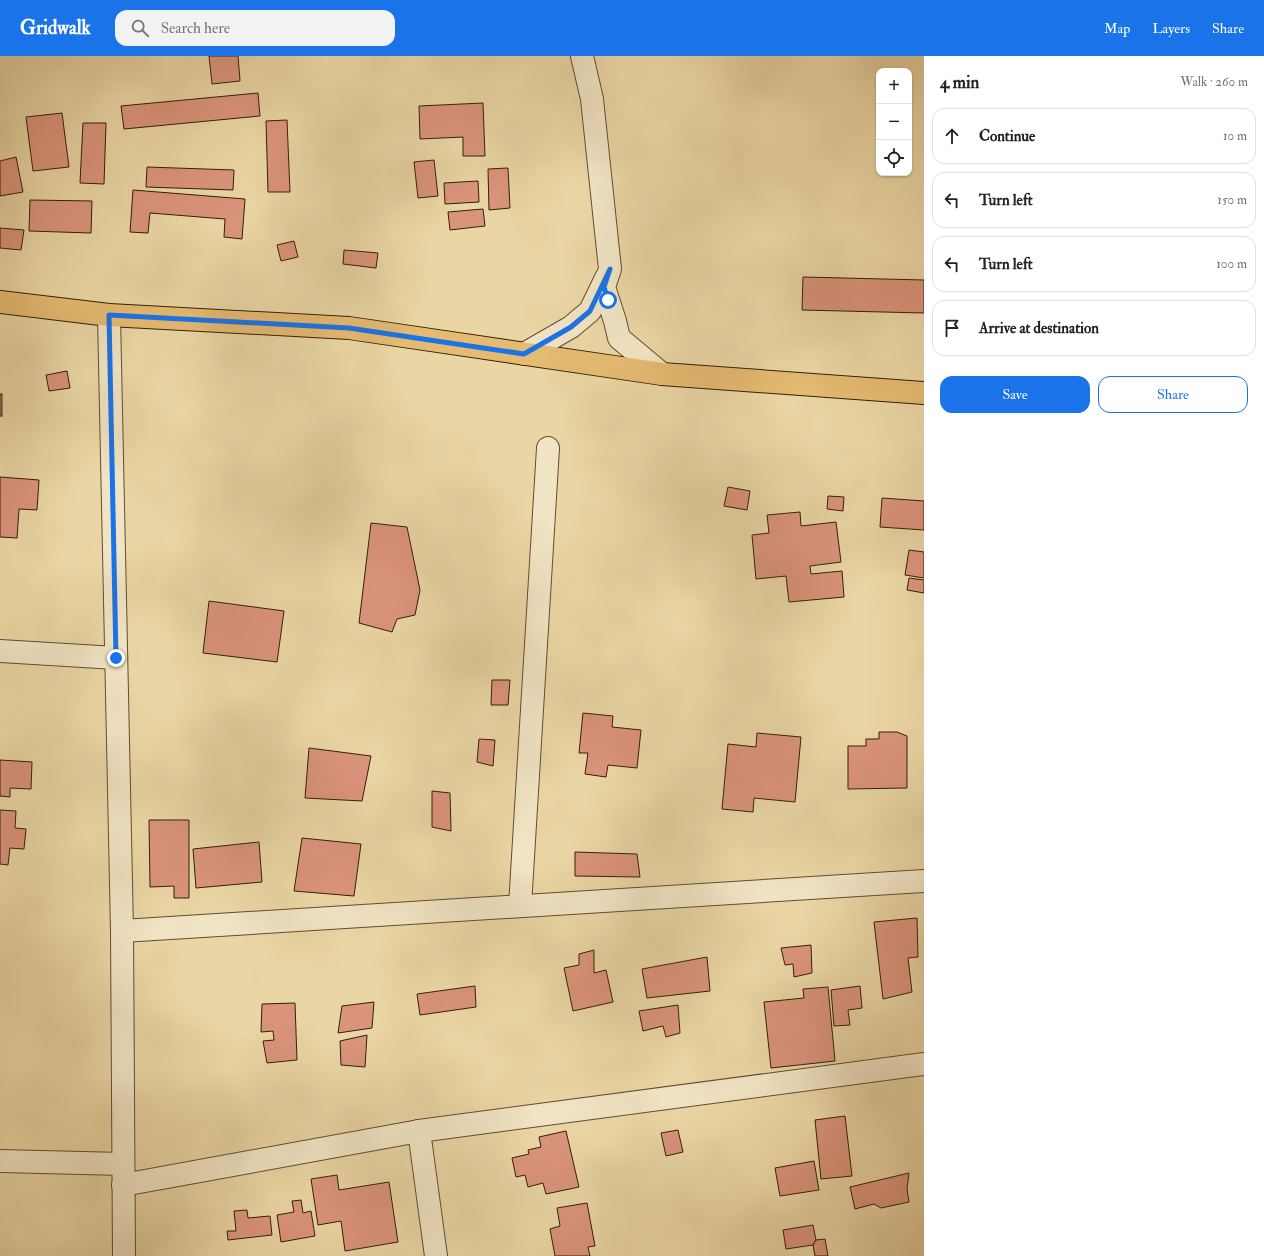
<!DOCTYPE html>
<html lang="en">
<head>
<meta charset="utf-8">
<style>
	:root { --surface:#fff; --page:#f2f2f2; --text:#202124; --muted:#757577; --line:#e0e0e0; --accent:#1a73e8 }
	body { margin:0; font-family:"IM FELL Double Pica",serif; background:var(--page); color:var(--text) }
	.controls { position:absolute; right:12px; top:12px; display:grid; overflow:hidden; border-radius:8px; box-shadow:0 1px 3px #0004 }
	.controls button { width:36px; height:36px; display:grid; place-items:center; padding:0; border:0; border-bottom:1px solid var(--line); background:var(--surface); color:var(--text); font:20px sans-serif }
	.stop { position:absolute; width:12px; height:12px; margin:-9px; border:3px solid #1a73e8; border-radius:50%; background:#fff }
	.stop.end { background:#1a73e8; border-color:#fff; box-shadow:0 1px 4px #0008 }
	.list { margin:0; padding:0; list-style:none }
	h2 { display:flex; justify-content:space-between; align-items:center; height:52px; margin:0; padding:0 16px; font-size:17px }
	h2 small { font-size:13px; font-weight:400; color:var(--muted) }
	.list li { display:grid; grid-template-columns:26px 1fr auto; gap:12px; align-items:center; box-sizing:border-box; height:56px; margin:0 8px 8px; padding:0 8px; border:1px solid var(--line); border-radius:12px }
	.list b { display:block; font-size:15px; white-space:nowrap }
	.list em { font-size:13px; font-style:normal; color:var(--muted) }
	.actions { display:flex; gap:8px; padding:12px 16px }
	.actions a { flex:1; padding:9px 0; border:1px solid var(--accent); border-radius:12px; text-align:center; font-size:14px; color:var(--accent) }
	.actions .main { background:var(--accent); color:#fff }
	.icon { flex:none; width:22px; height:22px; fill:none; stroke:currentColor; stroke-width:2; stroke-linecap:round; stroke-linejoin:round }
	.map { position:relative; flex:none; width:924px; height:1200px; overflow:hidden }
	header { display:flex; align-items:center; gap:24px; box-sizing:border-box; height:56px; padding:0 20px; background:var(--accent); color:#fff }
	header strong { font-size:19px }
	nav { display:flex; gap:22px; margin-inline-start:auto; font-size:14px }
	.search { width:280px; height:36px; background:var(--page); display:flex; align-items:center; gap:10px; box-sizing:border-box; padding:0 14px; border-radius:12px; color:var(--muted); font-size:15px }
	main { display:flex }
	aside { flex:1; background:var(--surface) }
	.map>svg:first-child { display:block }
</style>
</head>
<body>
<header>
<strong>Gridwalk</strong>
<div class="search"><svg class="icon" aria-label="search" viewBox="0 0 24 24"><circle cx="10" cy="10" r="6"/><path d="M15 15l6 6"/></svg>Search here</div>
<nav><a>Map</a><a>Layers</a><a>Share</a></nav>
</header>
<main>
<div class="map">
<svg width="924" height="1200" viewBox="0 0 924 1200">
	<rect width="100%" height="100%" fill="#ead6a4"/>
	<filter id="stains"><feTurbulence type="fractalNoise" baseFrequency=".005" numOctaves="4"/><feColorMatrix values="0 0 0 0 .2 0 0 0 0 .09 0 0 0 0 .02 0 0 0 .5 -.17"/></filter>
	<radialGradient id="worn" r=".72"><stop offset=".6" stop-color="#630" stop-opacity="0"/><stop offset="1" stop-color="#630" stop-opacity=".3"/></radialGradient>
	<!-- building -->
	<g fill="#db947c" stroke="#311f0b">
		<path d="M209,0H238L240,25L212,28Z"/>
		<path d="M258,37L260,60L124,73L121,50Z"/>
		<path d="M483,47L485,100H463V81L420,83L419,50Z"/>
		<path d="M62,57L69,111L33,115L26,61Z"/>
		<path d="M287,64L290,136H268L266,65Z"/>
		<path d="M83,67H106L104,128L80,127Z"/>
		<path d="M16,101L23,136L0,140V105Z"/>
		<path d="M434,104L438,140L418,142L414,106Z"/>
		<path d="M147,111L234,114L233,134L146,131Z"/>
		<path d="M508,112L510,152L489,154L488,113Z"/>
		<path d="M478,125L479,146L445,148L444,127Z"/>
		<path d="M133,134L245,143L242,183L224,181L225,163L150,157L148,177L130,176Z"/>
		<path d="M30,144L92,145L91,177L29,175Z"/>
		<path d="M483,153L485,170L450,174L448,156Z"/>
		<path d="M0,172L24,174L21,194L0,192Z"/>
		<path d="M294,185L298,201L281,205L277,189Z"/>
		<path d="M344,194L378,197L376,212L343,208Z"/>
		<path d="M803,221L924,224V257L802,254Z"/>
		<path d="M67,315L70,332L49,335L46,319Z"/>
		<rect x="0" y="338" width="2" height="22"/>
		<path d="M0,421L39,424L37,454L19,453L17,482L0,481Z"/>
		<path d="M728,431L750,435L747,454L724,450Z"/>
		<path d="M828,440L844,441L843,455L827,453Z"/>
		<path d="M882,442L924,445V474L880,471Z"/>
		<path d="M800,456L801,470L836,466L841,506L810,510L811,518L842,515L844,541L789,546L786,520L756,523L752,479L769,477L767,459Z"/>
		<path d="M371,467L407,471L420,534L415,559L397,563L392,576L359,567Z"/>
		<path d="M909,494L924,496V522L905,519Z"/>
		<path d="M909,522L924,524V537L907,534Z"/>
		<path d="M209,545L284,555L277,606L203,597Z"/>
		<path d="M492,624H510L508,649H491Z"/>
		<path d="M583,657L613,660L612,671L641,674L637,712L608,709L606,721L585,718L588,697H579Z"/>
		<path d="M879,676H897L907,680V732L848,733V690H866V683H879Z"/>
		<path d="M757,677L801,681L795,746L754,742L753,756L722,753L728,688L756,691Z"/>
		<path d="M479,683L495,684L493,710L477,706Z"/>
		<path d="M309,692L371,700L362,745L305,742Z"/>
		<path d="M0,704L32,706L31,733L10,732V741L0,740Z"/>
		<path d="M432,735L450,737L451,775L432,771Z"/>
		<path d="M0,754L16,755L15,772L26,773L24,793L10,792L8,809L0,808Z"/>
		<path d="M149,764H189V842H174V830L150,831Z"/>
		<path d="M302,782L361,788L354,840L294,835Z"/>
		<path d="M259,786L262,826L196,832L193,793Z"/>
		<path d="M575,796L637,798L640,821L575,820Z"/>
		<path d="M917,862L918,901L908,902L912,936L883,943L874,866Z"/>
		<path d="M811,889L812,917L794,921L793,908L785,909L781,892Z"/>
		<path d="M594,894V917L606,914L613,946L573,955L564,912L579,909V898Z"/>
		<path d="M707,901L710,935L647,942L642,913Z"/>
		<path d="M475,930L476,951L420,959L417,938Z"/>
		<path d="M860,930L862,952L848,954L850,969L834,970L831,934Z"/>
		<path d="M828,931L835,1005L771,1012L764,946L804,942L803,933Z"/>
		<path d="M374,946L372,972L338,977L342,950Z"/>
		<path d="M295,947L297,1004L267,1007L263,985L274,984L273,975L261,976L262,948Z"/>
		<path d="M678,949L680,977L666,981L663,970L643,975L639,955Z"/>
		<path d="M367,979L365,1011L341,1009L340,985Z"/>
		<path d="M845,1060L852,1120L821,1123L815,1064Z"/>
		<path d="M678,1074L683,1096L666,1100L661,1077Z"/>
		<path d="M566,1075L579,1131L546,1138L543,1127L528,1131L525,1119L516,1121L512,1102L529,1098L528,1094L541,1091L539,1081Z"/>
		<path d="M814,1105L819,1134L780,1140L775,1112Z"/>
		<path d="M909,1117L907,1133L909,1146L881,1152L874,1148L855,1153L850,1131Z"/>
		<path d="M337,1119L339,1134L389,1126L398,1186L345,1195L341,1165L318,1169L311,1123Z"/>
		<path d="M301,1144L303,1157L311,1155L315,1180L281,1186L277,1159L294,1156L292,1145Z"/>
		<path d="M587,1147L595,1190L588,1191L590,1200H555L550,1173L560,1170L557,1152Z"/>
		<path d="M247,1154L248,1162L270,1160L272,1179L228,1184L227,1175H236L234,1155Z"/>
		<path d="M813,1169L816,1184L813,1189L786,1193L783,1174Z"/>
		<path d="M825,1183L828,1200H815L813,1189L816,1184Z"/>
	</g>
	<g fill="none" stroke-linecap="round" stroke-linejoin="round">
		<defs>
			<g id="street">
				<path d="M582,0L592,43L610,213L604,231L615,265L619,282L662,318"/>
				<path d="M109,259L122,875L124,1200"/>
				<path d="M524,298L571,271L590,255L606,222"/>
				<path d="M0,595L116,602"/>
				<path d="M520,850L548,392"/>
				<path d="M122,875L924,825"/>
				<path d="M419,1075L436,1200"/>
				<path d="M0,1105L123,1108"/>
				<path d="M123,1129L419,1075L924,1008"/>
			</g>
			<path id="primary" d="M0,246L109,259L349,272L662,318L924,337"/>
		</defs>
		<!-- street casing -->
		<use href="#street" stroke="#5f4d31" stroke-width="24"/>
		<!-- primary casing -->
		<use href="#primary" stroke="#311f0b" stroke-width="24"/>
		<!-- street -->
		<use href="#street" stroke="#f1e4c4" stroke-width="22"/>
		<!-- primary -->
		<use href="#primary" stroke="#e5bb72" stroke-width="22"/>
	</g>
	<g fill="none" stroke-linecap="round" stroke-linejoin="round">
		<!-- route -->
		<path stroke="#1a73e8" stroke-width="5" d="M116,602L109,259L349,272L524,298L571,271L590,255L610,213L604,231L608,244"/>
	</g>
	<rect width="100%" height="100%" filter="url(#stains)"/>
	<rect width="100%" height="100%" fill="url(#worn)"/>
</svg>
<div class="controls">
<button>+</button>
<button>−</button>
<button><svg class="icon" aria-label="locate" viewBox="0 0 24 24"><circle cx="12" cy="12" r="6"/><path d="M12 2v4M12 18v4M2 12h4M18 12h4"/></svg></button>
</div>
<div class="stop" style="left:608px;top:244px"></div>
<div class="stop end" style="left:116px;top:602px"></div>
</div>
<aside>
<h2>4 min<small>Walk · 260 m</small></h2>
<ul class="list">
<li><svg class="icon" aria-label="ahead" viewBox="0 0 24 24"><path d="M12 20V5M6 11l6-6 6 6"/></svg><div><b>Continue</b></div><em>10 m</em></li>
<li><svg class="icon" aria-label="left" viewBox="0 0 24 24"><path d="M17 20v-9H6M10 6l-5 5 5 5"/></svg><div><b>Turn left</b></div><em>150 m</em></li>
<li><svg class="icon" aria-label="left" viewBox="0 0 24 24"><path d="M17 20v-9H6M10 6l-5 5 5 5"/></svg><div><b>Turn left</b></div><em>100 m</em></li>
<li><svg class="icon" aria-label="arrive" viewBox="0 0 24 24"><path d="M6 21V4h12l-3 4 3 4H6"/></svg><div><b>Arrive at destination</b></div></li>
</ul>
<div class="actions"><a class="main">Save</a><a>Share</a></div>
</aside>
</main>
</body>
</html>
